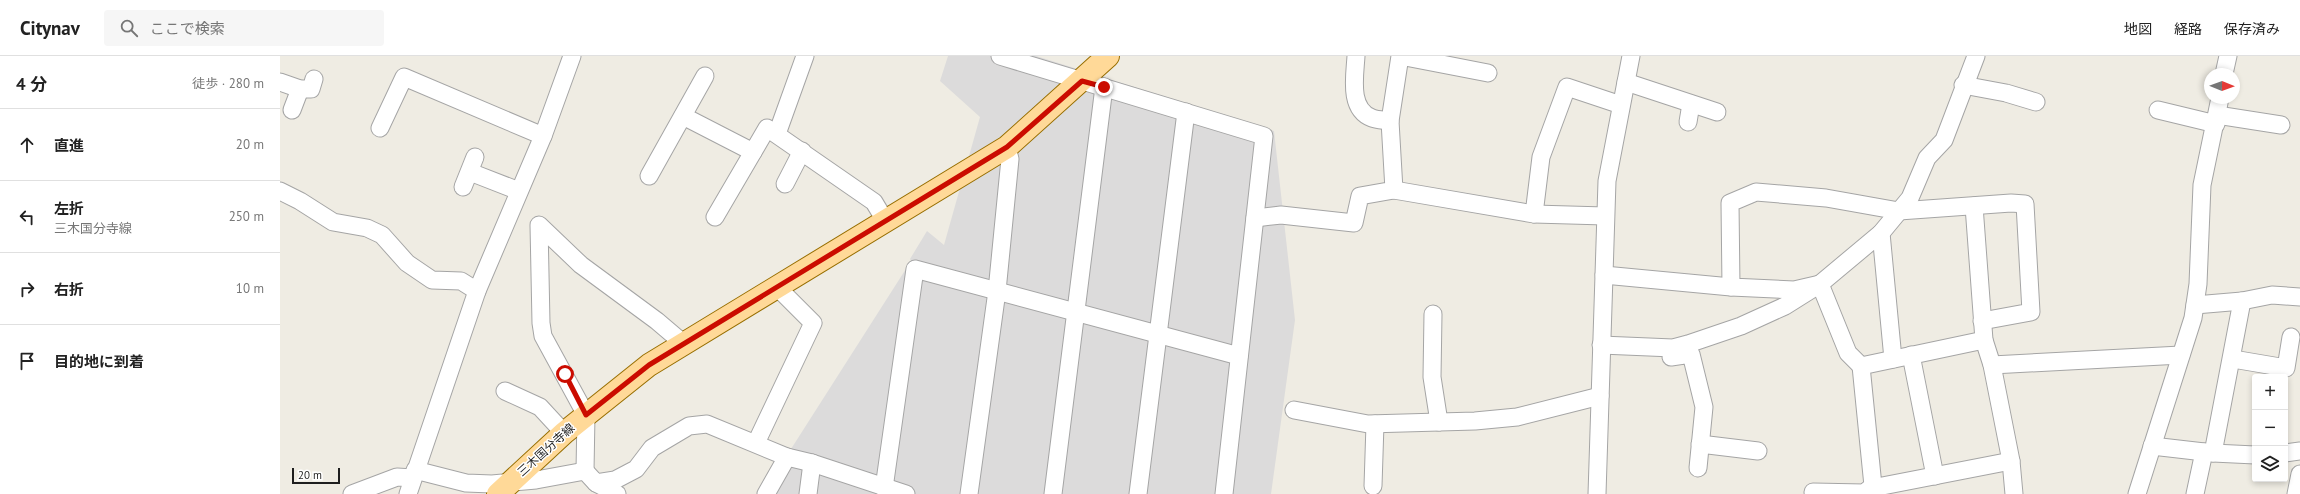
<!DOCTYPE html>
<html lang="ja">
<head>
<meta charset="utf-8">
<style>
	:root { --surface:#fff; --page:#f6f6f6; --text:#222; --muted:#767676; --line:#e0e0e0 }
	body { margin:0; font-family:"PT Sans","Noto Sans JP",sans-serif; background:var(--page); color:var(--text) }
	.controls { position:absolute; right:12px; bottom:12px; display:grid; overflow:hidden; border-radius:4px; box-shadow:0 2px 6px #0003 }
	.controls button { width:36px; height:36px; display:grid; place-items:center; padding:0; border:0; border-bottom:1px solid var(--line); background:var(--surface); color:var(--text); font:20px sans-serif }
	.compass { position:absolute; left:1924px; top:12px; width:36px; height:36px; border-radius:50%; background:var(--surface); box-shadow:0 2px 6px #0003; rotate:91deg }
	.scale { position:absolute; left:12px; bottom:10px; width:48px; box-sizing:border-box; padding-left:4px; border:2px solid #1e1e1e; border-top:0; font-size:11px; line-height:14px; white-space:nowrap; color:#1e1e1e; -webkit-text-stroke:3px #fff; paint-order:stroke }
	.stop { position:absolute; width:12px; height:12px; margin:-9px; border:3px solid #cb0c00; border-radius:50%; background:#fff }
	.stop.end { background:#cb0c00; border-color:#fff; box-shadow:0 1px 4px #0008 }
	.list { margin:0; padding:0; list-style:none }
	h2 { display:flex; justify-content:space-between; align-items:center; height:52px; margin:0; padding:0 16px; font-size:17px }
	h2 small { font-size:13px; font-weight:400; color:var(--muted) }
	.list li { display:grid; grid-template-columns:26px 1fr auto; gap:12px; align-items:center; box-sizing:border-box; height:72px; padding:0 16px; border-top:1px solid var(--line) }
	.list b { display:block; font-size:15px; white-space:nowrap }
	.list p { margin:0; font-size:13px; white-space:nowrap; color:var(--muted) }
	.list em { font-size:13px; font-style:normal; color:var(--muted) }
	.icon { flex:none; width:22px; height:22px; fill:none; stroke:currentColor; stroke-width:2; stroke-linecap:round; stroke-linejoin:round }
	.map { position:relative; flex:none; width:2020px; height:438px; overflow:hidden }
	header { display:flex; align-items:center; gap:24px; box-sizing:border-box; height:56px; padding:0 20px; background:var(--surface); border-bottom:1px solid var(--line) }
	header strong { font-size:19px }
	nav { display:flex; gap:22px; margin-inline-start:auto; font-size:14px }
	.search { width:280px; height:36px; background:var(--page); display:flex; align-items:center; gap:10px; box-sizing:border-box; padding:0 14px; border-radius:4px; color:var(--muted); font-size:15px }
	main { display:flex }
	aside { flex:1; background:var(--surface) }
	.map>svg:first-child { display:block }
</style>
</head>
<body>
<header>
<strong>Citynav</strong>
<div class="search"><svg class="icon" aria-label="search" viewBox="0 0 24 24"><circle cx="10" cy="10" r="6"/><path d="M15 15l6 6"/></svg>ここで検索</div>
<nav><a>地図</a><a>経路</a><a>保存済み</a></nav>
</header>
<main>
<aside>
<h2>4 分<small>徒歩 · 280 m</small></h2>
<ul class="list">
<li><svg class="icon" aria-label="ahead" viewBox="0 0 24 24"><path d="M12 20V5M6 11l6-6 6 6"/></svg><div><b>直進</b></div><em>20 m</em></li>
<li><svg class="icon" aria-label="left" viewBox="0 0 24 24"><path d="M17 20v-9H6M10 6l-5 5 5 5"/></svg><div><b>左折</b><p>三木国分寺線</p></div><em>250 m</em></li>
<li><svg class="icon" aria-label="right" viewBox="0 0 24 24"><path d="M7 20v-9h11M14 6l5 5-5 5"/></svg><div><b>右折</b></div><em>10 m</em></li>
<li><svg class="icon" aria-label="arrive" viewBox="0 0 24 24"><path d="M6 21V4h12l-3 4 3 4H6"/></svg><div><b>目的地に到着</b></div></li>
</ul>
</aside>
<div class="map">
<svg width="2020" height="438" viewBox="0 0 2020 438">
	<rect width="100%" height="100%" fill="#efece3"/>
	<!-- residential -->
	<path fill="#dcdbdb" d="M668,0H756L994,75L1015,264L991,438H479L509,392L511,393L631,205L630,203L647,175L664,189L700,61L660,25Z"/>
	<g fill="none" stroke-linecap="round" stroke-linejoin="round">
		<defs>
			<g id="street">
				<path d="M720,0L984,80L944,438"/>
				<path d="M1076,0C1075,19 1068,53 1092,62C1097,64 1104,64 1110,65"/>
				<path d="M1944,18L1948,0"/>
				<path d="M0,26L20,33H31L34,23"/>
				<path d="M1346,26L1437,56"/>
				<path d="M1683,29L1726,37L1756,46"/>
				<path d="M12,54L20,33"/>
				<path d="M1878,54L1936,68"/>
				<path d="M1937,59L2001,69"/>
				<path d="M403,60L473,96"/>
				<path d="M1408,66L1411,48"/>
				<path d="M100,72L124,21L263,80"/>
				<path d="M497,78L525,0"/>
				<path d="M190,116L239,135"/>
				<path d="M369,120L425,20"/>
				<path d="M505,128L522,95"/>
				<path d="M183,131L195,101"/>
				<path d="M1114,134L1254,158L1325,160"/>
				<path d="M0,135L20,145L53,166L87,172L102,179L127,207L152,224L181,225L197,235"/>
				<path d="M1694,150L1704,284L1712,309L1731,405L1734,438"/>
				<path d="M1254,158L1261,101L1287,31L1341,49"/>
				<path d="M435,161L487,72L594,146L606,166"/>
				<path d="M975,162L1001,159L1074,167L1080,140L1114,134L1110,65L1120,0L1208,17"/>
				<path d="M1601,177L1613,303"/>
				<path d="M1324,219L1451,231"/>
				<path d="M1540,228L1514,234L1451,231L1450,147L1476,136L1546,142L1619,155L1731,147L1745,148L1751,256L1702,265"/>
				<path d="M1540,228L1568,297L1581,310"/>
				<path d="M1915,249L1962,245L1992,239L2020,241"/>
				<path d="M1153,258L1152,321L1159,366"/>
				<path d="M1704,284L1581,310L1593,430L1597,431L1731,405"/>
				<path d="M1321,289L1393,292L1408,288L1461,270L1505,250L1540,228L1601,177L1630,142L1647,102L1664,84L1696,0"/>
				<path d="M1631,299L1655,420"/>
				<path d="M1391,301L1411,298L1424,351L1418,412"/>
				<path d="M1953,303L2006,312L2011,281"/>
				<path d="M1712,309L1901,299"/>
				<path d="M225,335L260,351L284,377"/>
				<path d="M1014,354L1088,368L1195,365L1237,361L1320,340"/>
				<path d="M476,387L533,267L497,231"/>
				<path d="M1420,388L1478,395"/>
				<path d="M1872,390L1933,397L1975,399"/>
				<path d="M1933,397L1962,245"/>
				<path d="M2005,397L2020,395"/>
				<path d="M135,414L186,427L212,428L256,424L305,415L316,427L335,424L356,413L372,392L409,370L427,368L507,401L532,407L626,438"/>
				<path d="M305,415L306,359L263,280L261,267L259,169L301,209L377,265L404,288"/>
				<path d="M316,427L337,438"/>
				<path d="M1093,430L1095,368"/>
				<path d="M604,432L635,213L959,300"/>
				<path d="M1533,436L1584,437L1593,430"/>
				<path d="M72,438L117,421L133,422"/>
				<path d="M128,438L197,235L263,80L292,0"/>
				<path d="M486,438L507,401"/>
				<path d="M528,438L532,407"/>
				<path d="M689,438L717,235L730,103L727,91"/>
				<path d="M773,438L824,31"/>
				<path d="M858,438L906,56"/>
				<path d="M1317,438L1327,125L1351,0"/>
				<path d="M1857,438L1913,262L1918,228L1922,129L1940,42"/>
				<path d="M1915,438L1924,396"/>
				<path d="M2016,438L2020,418"/>
			</g>
			<path id="primary" d="M218,438L284,377L369,309L727,91L828,0"/>
		</defs>
		<!-- street casing -->
		<use href="#street" stroke="#a5a5a5" stroke-width="19"/>
		<!-- primary casing -->
		<use href="#primary" stroke="#976e00" stroke-width="24"/>
		<!-- street -->
		<use href="#street" stroke="#fff" stroke-width="17"/>
		<!-- primary -->
		<use href="#primary" stroke="#ffd998" stroke-width="22"/>
	</g>
	<g fill="none" stroke-linecap="round" stroke-linejoin="round">
		<!-- route -->
		<path stroke="#cb0c00" stroke-width="5" d="M285,318L306,359L369,309L727,91L802,25L824,31"/>
	</g>
	<g text-anchor="middle" stroke-width="3" stroke-linejoin="round" paint-order="stroke">
		<!-- street labels -->
		<g font-size="12" fill="#1e1e1e" stroke="#fff">
			<text transform="translate(266 394) rotate(-42)" y="4">三木国分寺線</text>
		</g>
	</g>
</svg>
<div class="controls">
<button>+</button>
<button>−</button>
<button><svg class="icon" aria-label="layers" viewBox="0 0 24 24"><path d="M12 4l9 5-9 5-9-5zM3 14l9 5 9-5"/></svg></button>
</div>
<svg class="compass" viewBox="-18 -18 36 36"><path d="M0-13l5 13h-10z" fill="#e53935"/><path d="M0 13l5-13h-10z" fill="#767676"/></svg>
<div class="scale">20 m</div>
<div class="stop" style="left:285px;top:318px"></div>
<div class="stop end" style="left:824px;top:31px"></div>
</div>
</main>
</body>
</html>
